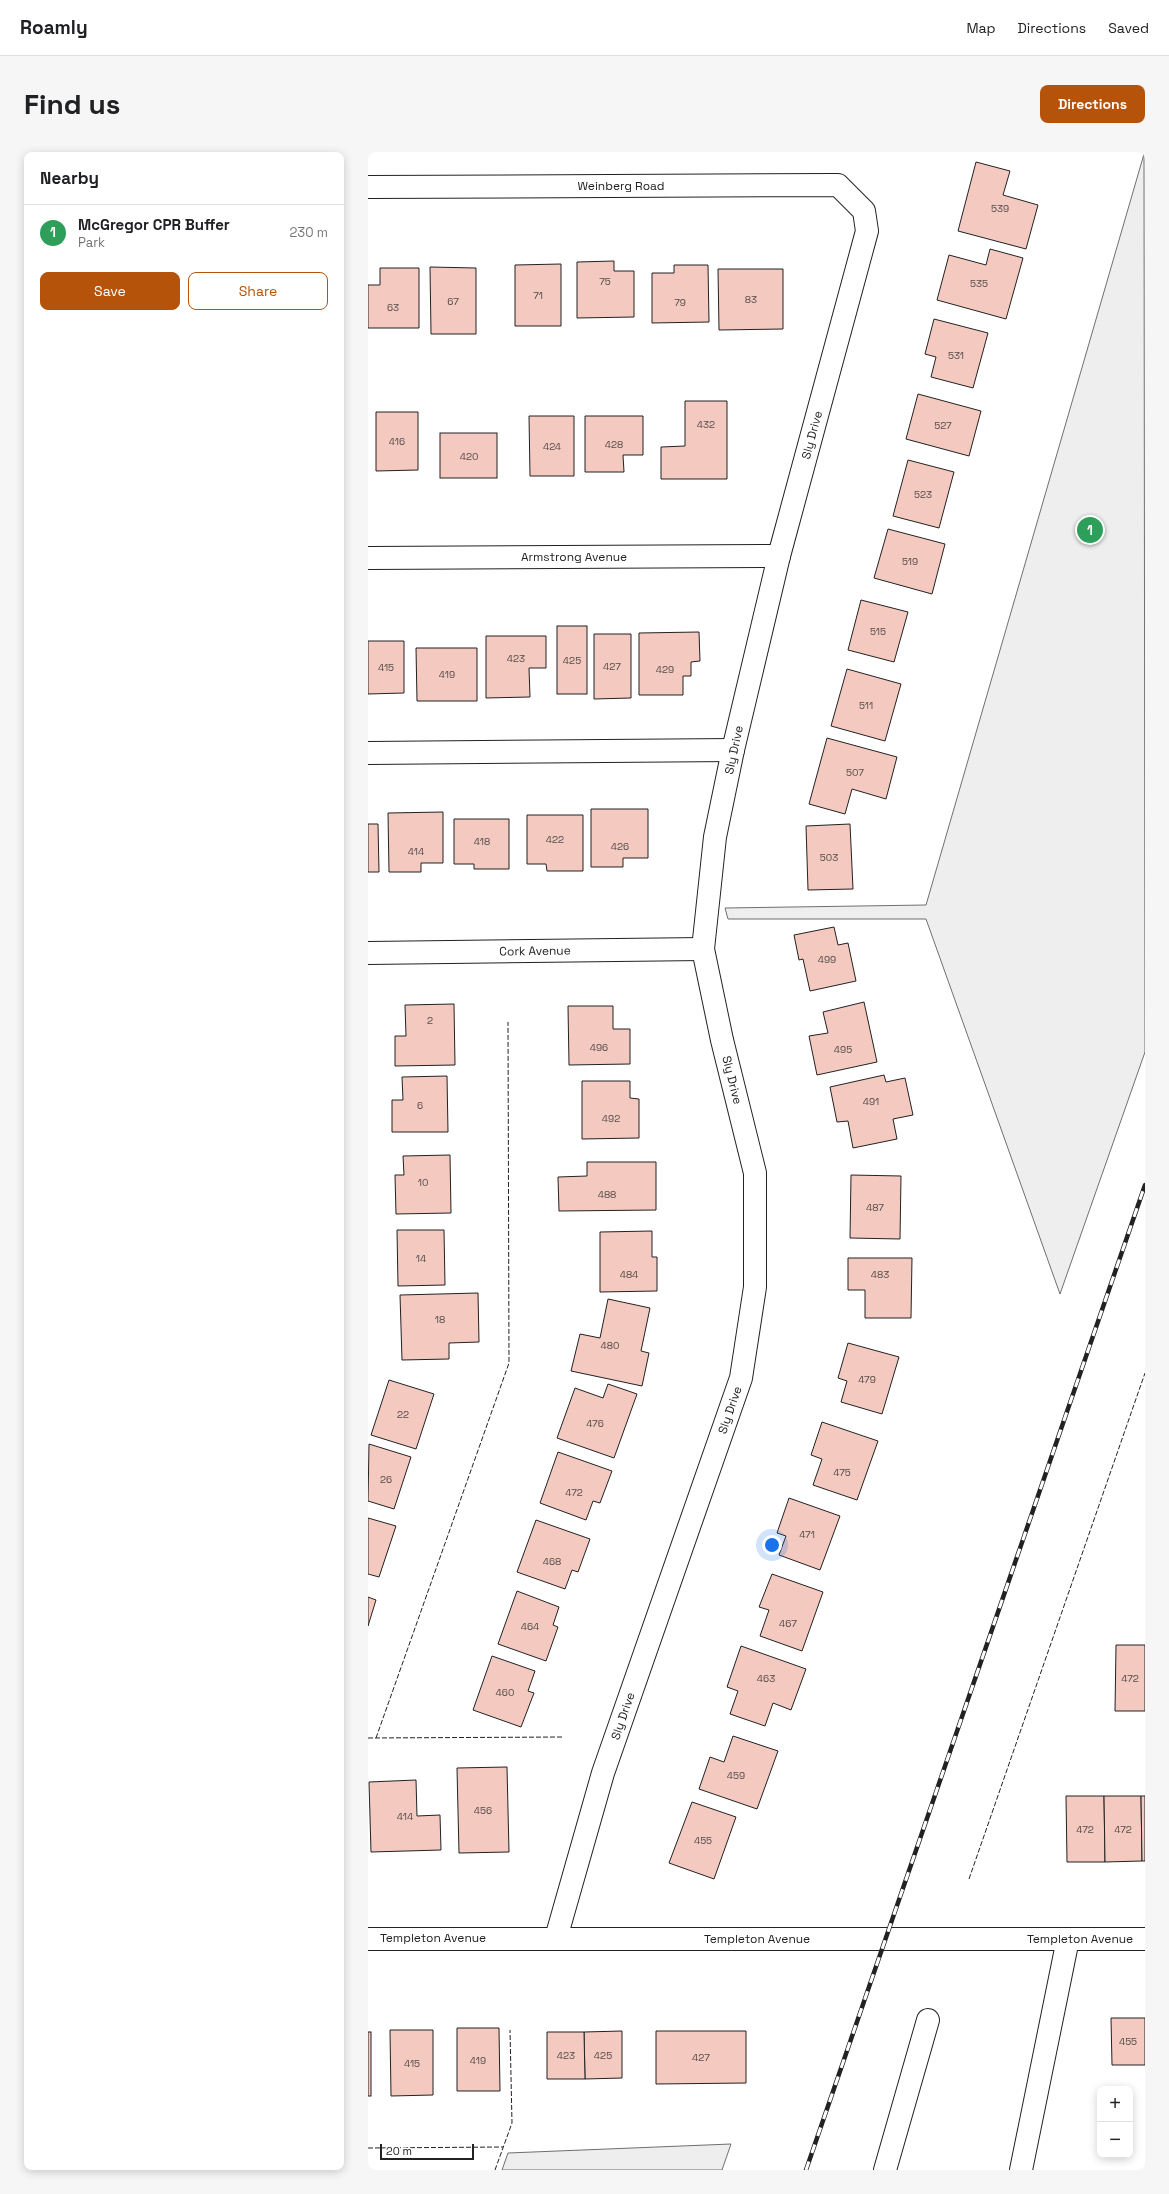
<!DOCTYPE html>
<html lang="en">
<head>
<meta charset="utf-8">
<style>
	:root { --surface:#fff; --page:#f6f6f6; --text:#202124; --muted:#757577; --line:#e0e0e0; --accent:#b45309 }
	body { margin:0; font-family:"Space Grotesk",sans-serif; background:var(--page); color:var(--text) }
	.controls { position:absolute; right:12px; bottom:12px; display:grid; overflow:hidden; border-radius:8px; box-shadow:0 2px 10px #0003 }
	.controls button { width:36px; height:36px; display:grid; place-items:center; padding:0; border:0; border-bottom:1px solid var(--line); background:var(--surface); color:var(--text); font:20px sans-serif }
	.scale { position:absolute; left:12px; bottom:10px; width:94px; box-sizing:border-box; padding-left:4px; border:2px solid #222; border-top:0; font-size:11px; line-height:14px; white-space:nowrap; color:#222; -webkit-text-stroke:3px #fff; paint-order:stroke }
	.you { position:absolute; left:404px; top:1393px; width:14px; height:14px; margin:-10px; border:3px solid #fff; border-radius:50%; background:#1a73e8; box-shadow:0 0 0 6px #1a73e833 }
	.badge { display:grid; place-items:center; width:26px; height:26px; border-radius:50%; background:var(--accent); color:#fff; font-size:13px; font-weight:700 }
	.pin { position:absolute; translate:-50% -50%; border:2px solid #fff; box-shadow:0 1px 4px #0006 }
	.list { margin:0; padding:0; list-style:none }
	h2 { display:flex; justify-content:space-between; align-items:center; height:52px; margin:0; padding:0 16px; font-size:17px }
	h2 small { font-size:13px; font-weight:400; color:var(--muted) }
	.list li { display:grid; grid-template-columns:26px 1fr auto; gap:12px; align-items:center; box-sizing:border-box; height:56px; padding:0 16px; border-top:1px solid var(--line) }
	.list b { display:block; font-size:15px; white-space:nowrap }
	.list p { margin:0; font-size:13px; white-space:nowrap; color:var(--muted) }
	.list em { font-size:13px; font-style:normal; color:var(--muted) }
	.actions { display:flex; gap:8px; padding:12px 16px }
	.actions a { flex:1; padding:9px 0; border:1px solid var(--accent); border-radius:8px; text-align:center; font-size:14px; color:var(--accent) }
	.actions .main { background:var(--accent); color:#fff }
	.map { position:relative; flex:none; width:777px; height:2018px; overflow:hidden; border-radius:8px }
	header { display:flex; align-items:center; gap:24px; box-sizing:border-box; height:56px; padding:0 20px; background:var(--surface); border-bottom:1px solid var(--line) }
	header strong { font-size:19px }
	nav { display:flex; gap:22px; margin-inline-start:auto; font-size:14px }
	.intro { display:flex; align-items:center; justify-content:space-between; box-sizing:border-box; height:96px; padding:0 24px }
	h1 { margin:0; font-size:28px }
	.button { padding:10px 18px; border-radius:8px; background:var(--accent); color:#fff; font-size:14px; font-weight:700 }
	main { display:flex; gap:24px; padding:0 24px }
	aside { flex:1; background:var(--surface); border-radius:8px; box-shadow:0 2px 10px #0003 }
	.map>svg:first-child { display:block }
</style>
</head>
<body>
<header>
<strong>Roamly</strong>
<nav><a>Map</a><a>Directions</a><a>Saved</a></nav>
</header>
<div class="intro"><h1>Find us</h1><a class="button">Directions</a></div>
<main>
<aside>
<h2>Nearby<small></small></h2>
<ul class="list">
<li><span class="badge" style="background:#2e9e5b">1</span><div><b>McGregor CPR Buffer</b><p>Park</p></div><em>230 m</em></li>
</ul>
<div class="actions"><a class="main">Save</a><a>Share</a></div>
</aside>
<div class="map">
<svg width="777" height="2018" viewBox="0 0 777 2018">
	<rect width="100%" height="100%" fill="#fff"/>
	<!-- green -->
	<g fill="#eee" stroke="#6f6f6f">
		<path d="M776,2L777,900L692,1142L558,767H360L357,756L558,753Z"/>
		<path d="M363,1992L354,2018H134L140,2001Z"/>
	</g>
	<!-- building -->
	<g fill="#f3c9c0" stroke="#222">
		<path d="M608,10L642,19L635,43L670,53L658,97L590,79Z"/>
		<path d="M622,97L655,106L638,167L569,148L581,103L618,113Z"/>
		<path d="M246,109V119H266V165L209,166V110Z"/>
		<path d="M193,112V174H147V113Z"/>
		<path d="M306,113H340L341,170L284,171V121H306Z"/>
		<path d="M62,115L108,116V182H63Z"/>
		<path d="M12,116H51V176H0V133H12Z"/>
		<path d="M350,117H415V177L351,178Z"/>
		<path d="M566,167L620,181L605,236L563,225L568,205L557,202Z"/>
		<path d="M550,242L613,259L601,304L538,287Z"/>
		<path d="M317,249H359V327H293V295L317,294Z"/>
		<path d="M8,260H50V318L8,319Z"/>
		<path d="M161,264H206V324H162Z"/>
		<path d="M217,264H275V303H255L256,320H217Z"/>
		<rect x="72" y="281" width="57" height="45"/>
		<path d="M540,308L586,320L571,376L525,364Z"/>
		<path d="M520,377L577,392L564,442L506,426Z"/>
		<path d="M493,448L540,460L526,510L480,498Z"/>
		<rect x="189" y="474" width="30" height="68"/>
		<path d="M331,480L332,509L323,510V524H315V543H271V481Z"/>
		<path d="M226,482H263V546L226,547Z"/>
		<path d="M118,484H178V516H161L162,545L118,546Z"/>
		<path d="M0,489H36V541L0,542Z"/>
		<path d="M48,496H109V549H49Z"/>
		<path d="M479,517L533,532L517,589L463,574Z"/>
		<path d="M459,586L529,605L518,647L484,637L477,662L441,652Z"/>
		<path d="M223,657H280V706H255V715H223Z"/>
		<path d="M75,660V711H53V720H21L20,661Z"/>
		<path d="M159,663H215V719H179L178,712H159Z"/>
		<path d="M86,667H141V717H106V712H86Z"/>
		<path d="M0,672H10L11,720H0Z"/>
		<path d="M482,672L485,737L440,738L438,674Z"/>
		<path d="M466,775L470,793L480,791L488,829L442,839L435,807L431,808L426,783Z"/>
		<path d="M496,850L509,910L449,923L441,884L460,881L455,860Z"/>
		<path d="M86,852L87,913L27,914V884H38L37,853Z"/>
		<path d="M200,854H245V877H262V912L201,913Z"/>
		<path d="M516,923L518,930L537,926L545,963L525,967L529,987L485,996L480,969L469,970L462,935Z"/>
		<path d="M79,924L80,980H24V948H35L34,925Z"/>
		<path d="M214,929H262V946L271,947V986L214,987Z"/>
		<path d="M82,1003L83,1061L28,1062L27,1023H36L35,1004Z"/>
		<path d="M219,1010H288V1058L191,1059L190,1025L219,1024Z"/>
		<path d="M483,1023L533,1024L532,1087L482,1086Z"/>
		<path d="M29,1078H76L77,1133L30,1134Z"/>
		<path d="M284,1079V1105H289V1139L232,1140V1080Z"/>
		<path d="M480,1106H544L543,1166H497V1138H480Z"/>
		<path d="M110,1141L111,1190L81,1191V1207L34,1208L32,1143Z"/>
		<path d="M240,1147L282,1156L273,1199L281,1201L274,1234L203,1219L212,1182L232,1186Z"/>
		<path d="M480,1191L531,1205L514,1262L473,1250L479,1229L470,1226Z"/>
		<path d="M21,1228L66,1242L48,1297L3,1283Z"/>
		<path d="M240,1232L269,1242L246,1306L189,1286L207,1236L235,1246Z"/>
		<path d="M454,1270L510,1289L489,1348L445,1333L454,1307L443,1303Z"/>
		<path d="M1,1292L43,1305L26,1357L0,1349Z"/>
		<path d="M190,1300L244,1319L232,1351L225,1349L218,1368L172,1351Z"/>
		<path d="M421,1346L472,1364L452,1418L411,1403L418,1384L409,1381Z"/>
		<path d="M0,1366L28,1374L11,1425L0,1422Z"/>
		<path d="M168,1368L222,1387L210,1420L204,1418L197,1437L149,1420Z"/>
		<path d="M404,1422L455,1440L434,1499L392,1484L401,1458L391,1455Z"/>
		<path d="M149,1439L191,1455L185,1473L190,1475L178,1509L130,1492Z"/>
		<path d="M0,1445L8,1448L0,1474Z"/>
		<path d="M748,1493H777V1559H747Z"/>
		<path d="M373,1494L438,1517L423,1558L405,1551L397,1574L362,1562L370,1539L359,1535Z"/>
		<path d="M124,1504L167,1519L160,1539L166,1541L153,1575L105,1558Z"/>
		<path d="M365,1584L410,1599L389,1657L331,1637L342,1605L356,1610Z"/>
		<path d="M139,1615L141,1700L91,1701L89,1616Z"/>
		<path d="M48,1628L49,1664L72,1663L73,1698L3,1700L1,1630Z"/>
		<path d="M698,1644H736L737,1710H699Z"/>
		<path d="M736,1644H773L774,1709L737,1710Z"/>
		<path d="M773,1644H777V1709H774Z"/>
		<path d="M324,1650L368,1665L346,1727L301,1711Z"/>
		<path d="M743,1866H777V1913H744Z"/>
		<path d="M89,1876H131L132,1939H89Z"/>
		<path d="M22,1878H65V1943L23,1944Z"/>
		<path d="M254,1879V1926L217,1927L216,1880Z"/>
		<path d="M288,1879H378V1931L288,1932Z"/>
		<rect x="0" y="1880" width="3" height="64"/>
		<path d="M179,1880H216L217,1927H179Z"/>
	</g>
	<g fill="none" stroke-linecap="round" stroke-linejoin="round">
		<defs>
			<g id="minor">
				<path d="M0,35L470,33L496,59L499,79L411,404L365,598L347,685L335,797L354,888L387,1021V1135L373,1226L235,1621L188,1786"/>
				<path d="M0,406L411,404"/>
				<path d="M0,601L365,598"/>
				<path d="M0,801L335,797"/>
				<path d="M0,1787H777"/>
				<path d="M517,2018L560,1868"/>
				<path d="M653,2018L700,1787"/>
			</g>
		</defs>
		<!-- minor casing -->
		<use href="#minor" stroke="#222" stroke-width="24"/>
		<!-- minor -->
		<use href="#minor" stroke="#fff" stroke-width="22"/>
		<defs>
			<path id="rail" d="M438,2018L777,1033"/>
		</defs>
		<!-- rail casing -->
		<use href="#rail" stroke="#222" stroke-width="4.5"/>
		<!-- rail -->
		<use href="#rail" stroke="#fff" stroke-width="3" stroke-dasharray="9" stroke-linecap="butt"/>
		<!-- fence -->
		<g stroke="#222" stroke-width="1" stroke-dasharray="5 2" stroke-linecap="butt">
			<path d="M0,1586L196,1585"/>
			<path d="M8,1586L141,1211L140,870"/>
			<path d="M601,1727L777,1221"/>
			<path d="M0,1996L135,1995"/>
			<path d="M127,2018L144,1971L142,1878"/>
		</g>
	</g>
	<g text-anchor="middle" stroke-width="3" stroke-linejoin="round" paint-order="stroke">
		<!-- number labels -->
		<g font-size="10" fill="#564c4a">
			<text x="632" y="60">539</text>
			<text x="237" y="133">75</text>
			<text x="611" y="135">535</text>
			<text x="170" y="147">71</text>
			<text x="383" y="151">83</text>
			<text x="85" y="153">67</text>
			<text x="312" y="154">79</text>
			<text x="25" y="159">63</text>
			<text x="588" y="207">531</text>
			<text x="338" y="276">432</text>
			<text x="575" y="277">527</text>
			<text x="29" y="293">416</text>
			<text x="246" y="296">428</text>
			<text x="184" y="298">424</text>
			<text x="101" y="308">420</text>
			<text x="555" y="346">523</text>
			<text x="542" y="413">519</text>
			<text x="510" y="483">515</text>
			<text x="148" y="510">423</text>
			<text x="204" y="512">425</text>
			<text x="244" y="518">427</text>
			<text x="18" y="519">415</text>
			<text x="297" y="521">429</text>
			<text x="79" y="526">419</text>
			<text x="498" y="557">511</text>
			<text x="487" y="624">507</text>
			<text x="187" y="691">422</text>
			<text x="114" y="693">418</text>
			<text x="252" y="698">426</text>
			<text x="48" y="703">414</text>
			<text x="461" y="709">503</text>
			<text x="459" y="811">499</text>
			<text x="62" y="872">2</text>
			<text x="231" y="899">496</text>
			<text x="475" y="901">495</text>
			<text x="503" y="953">491</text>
			<text x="52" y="957">6</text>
			<text x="243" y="970">492</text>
			<text x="55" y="1034">10</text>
			<text x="239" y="1046">488</text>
			<text x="507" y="1059">487</text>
			<text x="53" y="1110">14</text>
			<text x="261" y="1126">484</text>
			<text x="512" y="1126">483</text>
			<text x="72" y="1171">18</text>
			<text x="242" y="1197">480</text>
			<text x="499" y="1231">479</text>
			<text x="35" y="1266">22</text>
			<text x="227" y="1275">476</text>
			<text x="474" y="1324">475</text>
			<text x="18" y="1331">26</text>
			<text x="206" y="1344">472</text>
			<text x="439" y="1386">471</text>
			<text x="184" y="1413">468</text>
			<text x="420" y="1475">467</text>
			<text x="162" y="1478">464</text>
			<text x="398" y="1530">463</text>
			<text x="762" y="1530">472</text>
			<text x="137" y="1544">460</text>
			<text x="368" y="1627">459</text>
			<text x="115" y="1662">456</text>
			<text x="37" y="1668">414</text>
			<text x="717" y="1681">472</text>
			<text x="755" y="1681">472</text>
			<text x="335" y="1692">455</text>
			<text x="760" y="1893">455</text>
			<text x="198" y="1907">423</text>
			<text x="235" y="1907">425</text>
			<text x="333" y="1909">427</text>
			<text x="110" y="1912">419</text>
			<text x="44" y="1915">415</text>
		</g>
		<!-- street labels -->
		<g font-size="12" fill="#222" stroke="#fff">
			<text x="253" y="38">Weinberg Road</text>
			<text transform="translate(444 283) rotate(-75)" y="4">Sly Drive</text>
			<text x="206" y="409">Armstrong Avenue</text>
			<text transform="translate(366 598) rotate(-78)" y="4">Sly Drive</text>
			<text transform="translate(167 799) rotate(-1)" y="4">Cork Avenue</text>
			<text transform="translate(364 928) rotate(76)" y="4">Sly Drive</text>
			<text transform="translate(362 1258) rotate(-71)" y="4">Sly Drive</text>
			<text transform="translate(255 1564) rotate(-71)" y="4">Sly Drive</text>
			<text x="65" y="1790">Templeton Avenue</text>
			<text x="389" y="1791">Templeton Avenue</text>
			<text x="712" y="1791">Templeton Avenue</text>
		</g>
	</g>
</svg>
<div class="controls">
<button>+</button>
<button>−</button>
</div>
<div class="scale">20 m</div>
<div class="you"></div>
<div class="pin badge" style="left:722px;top:378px;background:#2e9e5b">1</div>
</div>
</main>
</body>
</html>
